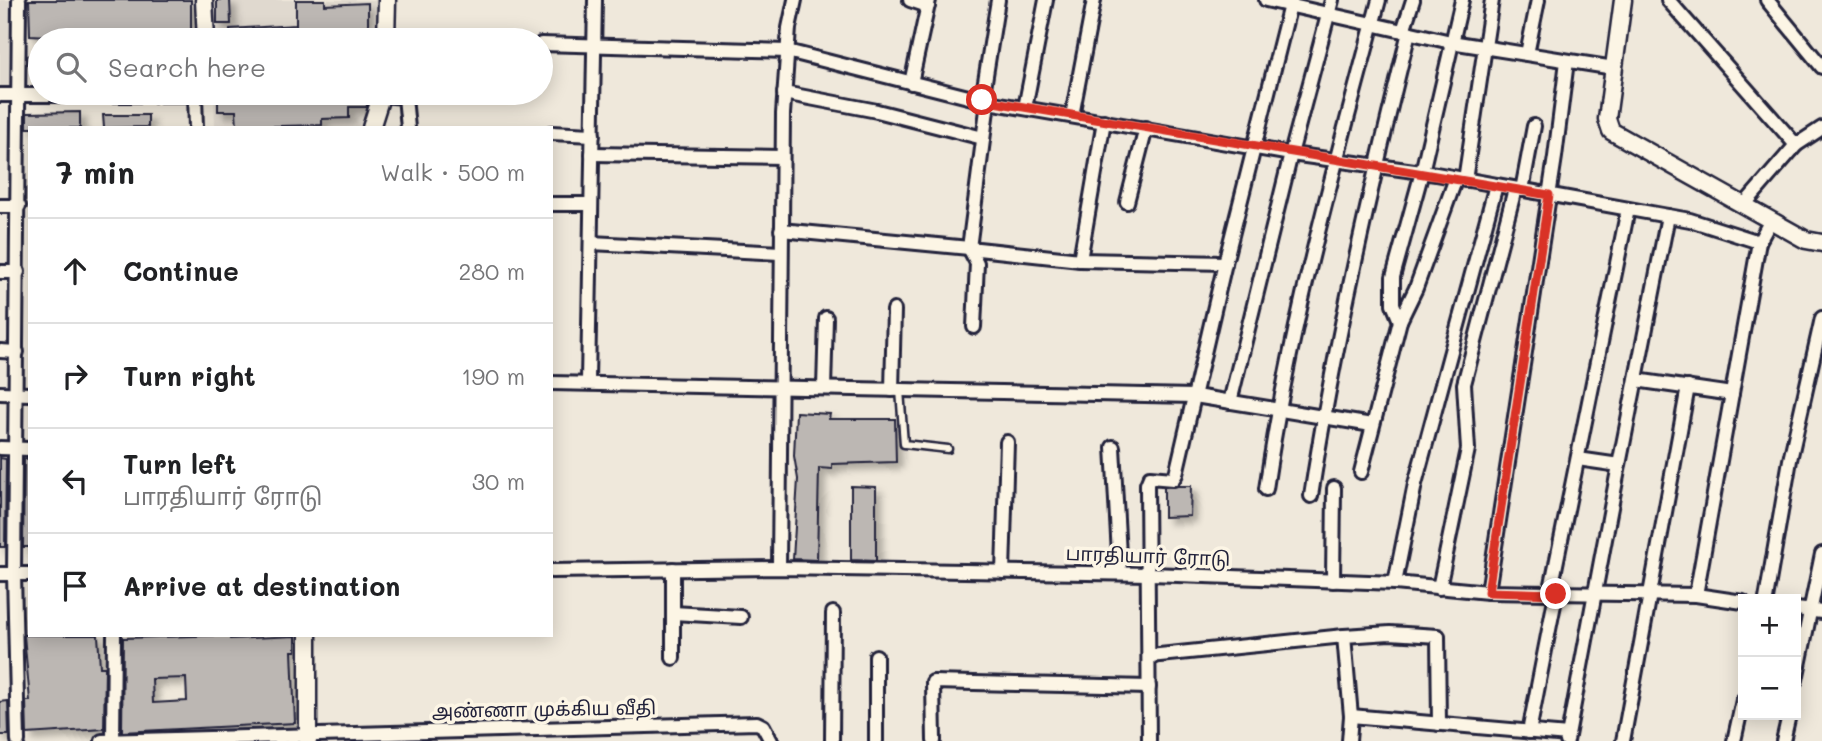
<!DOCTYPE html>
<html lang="en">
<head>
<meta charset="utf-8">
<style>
	:root { --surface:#fff; --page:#f2f2f2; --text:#202124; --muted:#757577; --line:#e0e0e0 }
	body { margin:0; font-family:Mali,"Noto Sans Tamil",sans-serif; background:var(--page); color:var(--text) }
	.controls { position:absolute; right:21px; bottom:21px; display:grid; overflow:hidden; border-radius:0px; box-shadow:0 4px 18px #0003 }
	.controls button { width:63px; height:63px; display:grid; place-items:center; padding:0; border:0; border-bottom:2px solid var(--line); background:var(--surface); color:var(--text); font:35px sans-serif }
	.stop { position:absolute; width:21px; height:21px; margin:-16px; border:5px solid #d93025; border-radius:50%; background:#fff }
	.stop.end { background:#d93025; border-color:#fff; box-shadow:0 2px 7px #0008 }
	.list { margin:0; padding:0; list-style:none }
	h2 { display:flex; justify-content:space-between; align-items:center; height:91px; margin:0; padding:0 28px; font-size:30px }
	h2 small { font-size:23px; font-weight:400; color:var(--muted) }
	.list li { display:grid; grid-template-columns:46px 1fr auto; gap:21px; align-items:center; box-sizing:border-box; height:105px; padding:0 28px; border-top:2px solid var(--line) }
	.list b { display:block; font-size:26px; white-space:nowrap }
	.list p { margin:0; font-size:23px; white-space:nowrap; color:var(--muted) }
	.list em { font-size:23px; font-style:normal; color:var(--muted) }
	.icon { flex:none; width:38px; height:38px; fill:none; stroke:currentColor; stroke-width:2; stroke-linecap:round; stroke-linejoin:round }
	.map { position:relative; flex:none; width:1822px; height:741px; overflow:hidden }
	.search { position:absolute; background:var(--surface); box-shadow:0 4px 18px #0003; left:28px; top:28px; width:525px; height:77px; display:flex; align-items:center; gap:18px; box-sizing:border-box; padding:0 24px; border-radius:38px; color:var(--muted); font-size:26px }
	.panel { position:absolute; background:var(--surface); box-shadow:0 4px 18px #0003; left:28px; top:126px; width:525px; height:511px; border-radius:0px }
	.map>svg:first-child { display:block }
</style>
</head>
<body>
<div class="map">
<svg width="1822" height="741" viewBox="0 0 1822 741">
	<defs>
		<filter id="shadow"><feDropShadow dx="6" dy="6" stdDeviation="3.5" flood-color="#0004"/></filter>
	</defs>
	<rect width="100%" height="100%" fill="#efe8db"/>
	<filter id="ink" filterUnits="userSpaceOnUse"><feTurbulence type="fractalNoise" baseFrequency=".0143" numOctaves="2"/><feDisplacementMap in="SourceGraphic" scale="14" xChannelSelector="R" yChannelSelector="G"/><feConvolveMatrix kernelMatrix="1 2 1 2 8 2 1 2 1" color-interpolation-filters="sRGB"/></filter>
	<g filter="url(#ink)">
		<!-- built -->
		<g fill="#e0d9cf">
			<path d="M0,0H10L9,88H0Z"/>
			<path d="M213,0H376V40H214Z"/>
			<path d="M214,93H371L360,128H215Z"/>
		</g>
		<!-- building -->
		<g fill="#bcb7b3" stroke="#22223b" stroke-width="2" fill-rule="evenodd" filter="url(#shadow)">
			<path d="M29,0H191V40H69V37L30,35Z"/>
			<path d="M217,0H230L231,24H217Z"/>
			<path d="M296,0H325V5L368,3V40H230V29L296,25Z"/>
			<path d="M218,93H366L367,107H349V118L322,119V125L237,127L236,111H218Z"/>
			<path d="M80,112V128H27V113Z"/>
			<path d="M103,115H148V127L104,128Z"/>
			<path d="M796,412L830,414L829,419H895L896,462L832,464V469L819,468L817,560L793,559L798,479L794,456Z"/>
			<path d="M0,458L6,459L5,547H0Z"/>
			<path d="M24,459H30V547H23Z"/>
			<path d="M851,486L876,487V561L851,560Z"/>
			<path d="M1178,486H1191L1190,516L1164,517V487Z"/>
			<path d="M24,635H98L100,667H105L104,729L27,734L26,701H30Z"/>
			<path d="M230,635V639L296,636V651H292L295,723L122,732L123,638ZM186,678L187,701L153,703L152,679Z"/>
			<path d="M8,701L9,735H0V702Z"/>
		</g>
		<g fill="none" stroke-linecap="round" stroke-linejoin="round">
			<defs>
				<path id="service" d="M900,390L904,444L948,449"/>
				<g id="minor">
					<path d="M910,0L928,6"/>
					<path d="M1266,0L1451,42L1614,68"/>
					<path d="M1332,0L1291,154L1436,174L1690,220L1759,242"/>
					<path d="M1668,0L1796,145L1822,128"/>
					<path d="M1767,0L1822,67"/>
					<path d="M1403,31L1413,0"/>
					<path d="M386,39L421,40"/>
					<path d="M541,44L787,51L988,102L1291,154L1230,402"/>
					<path d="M1527,54L1538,0"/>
					<path d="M911,83L929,0"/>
					<path d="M784,93L877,111L983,138"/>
					<path d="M0,95H195L200,93"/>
					<path d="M195,95L196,128"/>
					<path d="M381,95L405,97L408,128"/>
					<path d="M982,100L998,0"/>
					<path d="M1025,108L1046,0"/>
					<path d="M1072,116L1094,0"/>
					<path d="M551,133L593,135"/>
					<path d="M592,154L782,157"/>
					<path d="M1465,180L1492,0"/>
					<path d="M1522,190L1534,126"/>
					<path d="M1127,202L1146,128"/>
					<path d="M551,204H591"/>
					<path d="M1744,205L1796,145"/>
					<path d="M0,206H19"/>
					<path d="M781,230L969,248L988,102"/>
					<path d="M591,243L780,253"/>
					<path d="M969,248L1080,260L1225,263"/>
					<path d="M969,248L977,263L974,327"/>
					<path d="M1080,260L1104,121"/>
					<path d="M0,272H18"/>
					<path d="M1400,321L1393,304V277L1422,172L1462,0"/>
					<path d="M0,351L17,352"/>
					<path d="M1636,380L1732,394"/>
					<path d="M588,381L595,0"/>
					<path d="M551,383L1195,396L1372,425"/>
					<path d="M824,388L826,318"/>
					<path d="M892,390L894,310"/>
					<path d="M0,393L30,394"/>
					<path d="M1113,447L1120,573"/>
					<path d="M0,448L30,449"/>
					<path d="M1578,459L1619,465L1668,216"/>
					<path d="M1361,472L1400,321L1416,288L1456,178"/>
					<path d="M1266,489C1290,324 1336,161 1379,0"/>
					<path d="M1311,496C1335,340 1371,186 1409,32"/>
					<path d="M779,568L783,114L789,28L795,0"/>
					<path d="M551,571L779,568L1150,574L1395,583L1488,592L1696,595L1743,602"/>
					<path d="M1003,572L1007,442"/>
					<path d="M0,574H30"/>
					<path d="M1333,581L1334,488"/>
					<path d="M1395,583L1415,484L1496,185"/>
					<path d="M1439,588L1468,449L1464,384L1515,189"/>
					<path d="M1488,592L1555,157L1567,61"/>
					<path d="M1550,594L1628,209"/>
					<path d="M1696,595L1759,242L1771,220"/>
					<path d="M1766,599L1790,460L1822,318"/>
					<path d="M1796,609L1822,612"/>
					<path d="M673,613L741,617"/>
					<path d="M1344,636L1390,633L1438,636L1439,724"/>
					<path d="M1150,656L1344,636L1351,716L1349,741"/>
					<path d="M673,658V569"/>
					<path d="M1796,680L1822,554"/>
					<path d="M1351,716L1568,735"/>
					<path d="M1529,732L1556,594"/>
					<path d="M18,741L14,574L19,0"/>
					<path d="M102,741L757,723L763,726L771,741"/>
					<path d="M113,741L114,635"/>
					<path d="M832,741L833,613"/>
					<path d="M876,741V656"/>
					<path d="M934,741L933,682L1149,687"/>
					<path d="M1149,741L1147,484L1150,477L1173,479L1176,474L1225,263L1290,5"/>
					<path d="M1567,741L1619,465"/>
					<path d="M1623,741L1688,387"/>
					<path d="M1734,741L1743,700"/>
					<path d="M1783,741L1789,715"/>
				</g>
				<g id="tertiary">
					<path d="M204,0L206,40"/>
					<path d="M1623,0L1607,119L1611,131L1806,240L1822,243"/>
					<path d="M386,40L387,0"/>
					<path d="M371,128L382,93"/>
					<path d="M308,635V741"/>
				</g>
			</defs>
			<!-- service casing -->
			<use href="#service" stroke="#22223b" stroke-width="11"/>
			<!-- minor casing -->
			<use href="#minor" stroke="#22223b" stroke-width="18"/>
			<!-- tertiary casing -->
			<use href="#tertiary" stroke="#22223b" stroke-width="21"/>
			<!-- service -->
			<use href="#service" stroke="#fcf5e5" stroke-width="6"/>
			<!-- minor -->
			<use href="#minor" stroke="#fcf5e5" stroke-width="12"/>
			<!-- tertiary -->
			<use href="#tertiary" stroke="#fcf5e5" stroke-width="16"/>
		</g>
	</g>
	<g fill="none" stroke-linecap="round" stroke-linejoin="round" filter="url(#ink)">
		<!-- route -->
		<path stroke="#d93025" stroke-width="9" d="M982,100L1549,195L1488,592L1556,594"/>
	</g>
	<g text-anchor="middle" stroke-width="7" stroke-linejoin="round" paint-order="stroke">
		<!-- street labels -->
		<g font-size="19" fill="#22223b" stroke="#fcf5e5">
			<text transform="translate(1148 556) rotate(2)" y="7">பாரதியார் ரோடு</text>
			<text transform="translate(544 709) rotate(-1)" y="7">அண்ணா முக்கிய வீதி</text>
		</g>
	</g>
</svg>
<div class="controls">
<button>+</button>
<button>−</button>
</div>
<div class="stop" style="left:982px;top:100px"></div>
<div class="stop end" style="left:1556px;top:594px"></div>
<div class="search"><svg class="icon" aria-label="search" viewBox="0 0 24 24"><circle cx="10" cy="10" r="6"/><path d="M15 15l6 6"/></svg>Search here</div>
<section class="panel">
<h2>7 min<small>Walk · 500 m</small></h2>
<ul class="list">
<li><svg class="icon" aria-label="ahead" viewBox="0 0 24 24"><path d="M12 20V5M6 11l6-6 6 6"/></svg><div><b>Continue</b></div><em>280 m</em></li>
<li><svg class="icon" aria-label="right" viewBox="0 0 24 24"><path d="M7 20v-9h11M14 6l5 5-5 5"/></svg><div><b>Turn right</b></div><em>190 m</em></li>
<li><svg class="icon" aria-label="left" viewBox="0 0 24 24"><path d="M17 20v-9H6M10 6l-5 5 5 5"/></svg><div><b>Turn left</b><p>பாரதியார் ரோடு</p></div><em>30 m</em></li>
<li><svg class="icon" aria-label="arrive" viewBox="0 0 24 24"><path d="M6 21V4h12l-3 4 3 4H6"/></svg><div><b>Arrive at destination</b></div></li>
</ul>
</section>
</div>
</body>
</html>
